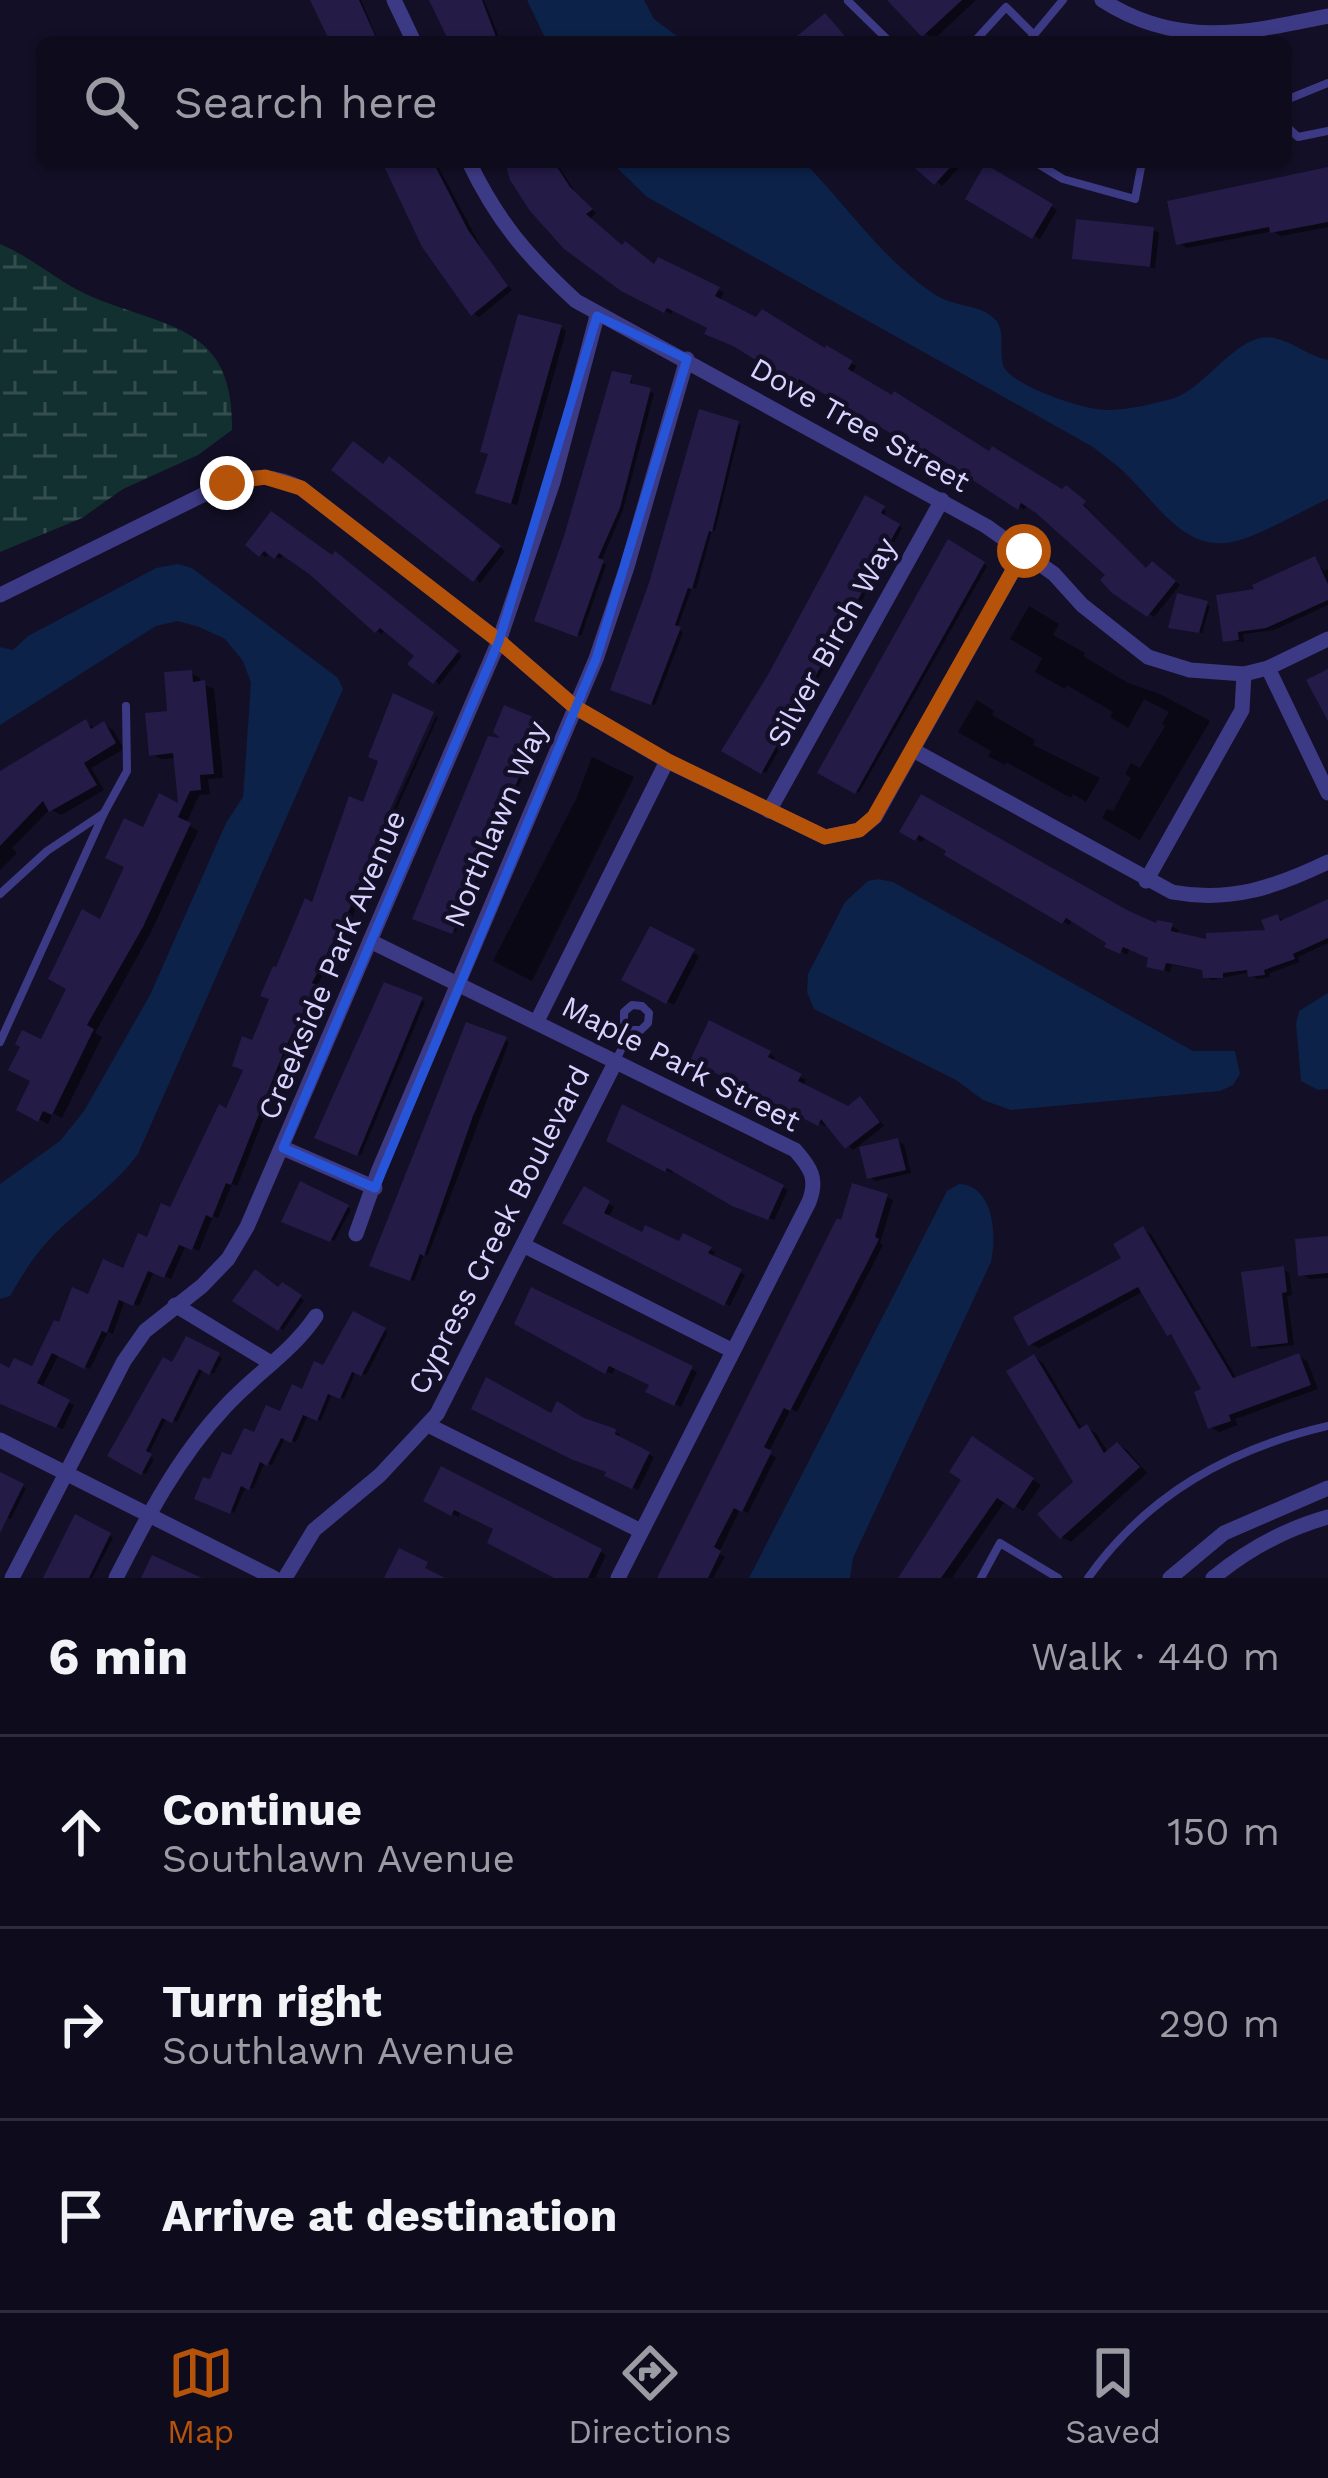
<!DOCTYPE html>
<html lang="en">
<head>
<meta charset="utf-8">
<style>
	:root { --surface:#0e0b1c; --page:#171425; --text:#f1f3f6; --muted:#9b9ba3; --line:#2e2b3b; --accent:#b45309 }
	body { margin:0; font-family:"Work Sans",sans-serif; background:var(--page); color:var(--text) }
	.stop { position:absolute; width:36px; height:36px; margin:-27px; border:9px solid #b45309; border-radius:50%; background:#fff }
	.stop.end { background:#b45309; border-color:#fff; box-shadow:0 3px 12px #0008 }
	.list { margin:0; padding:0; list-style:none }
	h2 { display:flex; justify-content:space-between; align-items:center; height:156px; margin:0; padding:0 48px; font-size:51px }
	h2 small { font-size:39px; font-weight:400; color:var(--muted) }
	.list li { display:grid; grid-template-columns:78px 1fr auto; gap:36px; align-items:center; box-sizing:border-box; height:192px; padding:0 48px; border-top:3px solid var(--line) }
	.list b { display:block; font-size:45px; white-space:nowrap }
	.list p { margin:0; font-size:39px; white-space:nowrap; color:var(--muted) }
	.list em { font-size:39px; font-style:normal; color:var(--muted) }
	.icon { flex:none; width:66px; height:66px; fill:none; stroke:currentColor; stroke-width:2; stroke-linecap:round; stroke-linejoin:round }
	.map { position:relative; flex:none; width:1328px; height:1578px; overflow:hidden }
	.search { position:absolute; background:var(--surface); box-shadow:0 3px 9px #0004; left:36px; right:36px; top:36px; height:132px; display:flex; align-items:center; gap:30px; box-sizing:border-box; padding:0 42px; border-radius:18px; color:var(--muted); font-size:45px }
	.sheet { height:732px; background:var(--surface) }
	nav { display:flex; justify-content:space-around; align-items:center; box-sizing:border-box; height:168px; border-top:3px solid var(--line); background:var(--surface); font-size:33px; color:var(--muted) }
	nav a { display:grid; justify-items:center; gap:6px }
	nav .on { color:var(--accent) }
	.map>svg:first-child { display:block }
</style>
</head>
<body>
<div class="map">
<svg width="1328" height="1578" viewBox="0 0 1328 1578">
	<defs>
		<pattern id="wetland-marsh" width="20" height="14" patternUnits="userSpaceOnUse" patternTransform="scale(3)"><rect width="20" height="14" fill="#12302f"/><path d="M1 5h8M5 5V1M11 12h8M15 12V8" fill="none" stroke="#344d4e"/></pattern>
	</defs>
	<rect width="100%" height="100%" fill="#130f26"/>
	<!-- wetland -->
	<path fill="url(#wetland-marsh)" d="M0,244C32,257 58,282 90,296C167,329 234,324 232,430L198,455L123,489L82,518L0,552Z"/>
	<!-- water -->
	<g fill="#0c2248">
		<path d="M527,0H644L654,19L685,42H547Z"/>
		<path d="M611,162H804C846,205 882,258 931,292C952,307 975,304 990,315C1008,327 998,346 1003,365C1010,386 1087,411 1108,410C1128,410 1152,404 1171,399C1207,390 1239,326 1278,339C1296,344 1309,356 1328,360V499C1300,512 1272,529 1243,539C1190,558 1162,510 1129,477C1119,466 1105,457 1093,447L647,197Z"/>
		<path d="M178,564L192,568L338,678L343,689L138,1154C113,1188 77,1210 48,1241C32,1258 22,1276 10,1296L0,1299V1184L60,1141L84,1111L150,995L226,823L243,797L251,683L243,661L225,639L199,627L178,621L156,626L0,725V647L13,650L28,636L156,568Z"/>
		<path d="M878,879L893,882L1193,1051H1235L1240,1074L1233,1085L1220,1091L1011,1110L983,1100L956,1080L814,1009L807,992L808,974L845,902L868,881Z"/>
		<path d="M1328,993V1089L1318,1090L1301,1081L1296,1024L1299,1011Z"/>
		<path d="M959,1184C994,1185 997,1236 991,1262L853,1558L850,1578H749L947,1191Z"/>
	</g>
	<!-- shadow -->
	<g fill="#0007">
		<path d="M312,0H361L379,42H334Z"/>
		<path d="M432,0H484L501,42H452Z"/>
		<path d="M891,0H976L933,40Z"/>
		<path d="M387,162H436L490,264L512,290L479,317L473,313Z"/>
		<path d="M506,162H556L576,193L596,213L590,219L623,248L656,268L660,261L719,290L724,292L719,302L826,352L828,349L856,366L852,374L991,455L1063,493L1072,492L1147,571L1158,568L1180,585L1154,617L1114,590L1109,575L1028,504L1024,510L931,449L928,453L806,379L803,385L711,327L674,308L671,314L630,293Z"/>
		<path d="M913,162H964L942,186Z"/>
		<path d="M986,168L1057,210L1040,239L969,198Z"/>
		<path d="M1328,170V227L1281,236L1273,231L1187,248L1179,243Z"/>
		<path d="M1153,230L1159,233L1155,268L1075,257Z"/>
		<path d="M560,327L566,331L517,505L485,495Z"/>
		<path d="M631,378L633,387L654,393L623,510L601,562L606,565L581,636L538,619Z"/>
		<path d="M738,424L741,426L715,531L712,530L696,589L692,587L677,629L683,632L655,705L617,691Z"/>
		<path d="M396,464L505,551L480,583L385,467Z"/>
		<path d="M866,499L886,511L883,517L902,528L766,773L726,750L772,674Z"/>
		<path d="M949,543L987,566L859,793L821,771Z"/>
		<path d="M249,545L341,558L462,656L439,685L418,656L386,629L382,634L377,631L285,554L280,559L270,552L266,557Z"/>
		<path d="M1314,559L1324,571L1328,569V605L1274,630L1243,634L1244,642L1226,640L1258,591Z"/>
		<path d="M1206,604L1210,606L1202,633L1174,628Z"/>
		<path d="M1029,606L1059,624L1053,635L1085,653L1083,656L1128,683L1160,694L1210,721L1140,840L1102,818L1107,809L1113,811L1131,778L1125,774L1131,763L1140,768L1165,726L1162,724L1169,712L1144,699L1128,728L1110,717L1113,712L1067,685L1065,689L1035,672L1042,658L1010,639Z"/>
		<path d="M191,673L200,678L201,684L214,689L223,778L208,779L210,794L199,795L186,824L198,831L151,932L95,1033L102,1037L62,1118L53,1113L48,1124L20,1109L34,1080L42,1043L144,831L181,808L176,758L161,759L152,754Z"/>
		<path d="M394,697L367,854L372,856L436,716L438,717L381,844L353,916L316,988L321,991L291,1049L237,1186L232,1184L218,1218L213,1216L199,1251L186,1245L171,1279L154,1271L139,1306L125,1300L113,1334L108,1332L90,1369L59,1354L41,1389L74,1405L63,1429L0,1404V1367L11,1372L33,1370L61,1326L90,1297L124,1271L172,1211L228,1112L314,906L364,806L381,761Z"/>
		<path d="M977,700L994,711L992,715L1035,740L1033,745L1100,778L1086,802L1073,794L1071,798L1006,762L1005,765L988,756L991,751L958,732Z"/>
		<path d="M505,708L545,725L456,932L416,917L512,743Z"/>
		<path d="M86,723L97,729L104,725L113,730L124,749L91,768L104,790L61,815L50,809L12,848L17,853L0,870V774Z"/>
		<path d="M592,757L634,777L532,981L493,961L577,797Z"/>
		<path d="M922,799L1158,928L1172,926L1178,930L1177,935L1209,943L1269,933L1278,917L1286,922L1328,900V943L1298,957L1300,962L1269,973L1270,977L1257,979L1250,972L1212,980L1206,977L1205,970L1172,965L1170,972L1155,969L1151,957L1130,947L1127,955L1073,919L1069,925L948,854L950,850L926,836L922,842L903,831Z"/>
		<path d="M651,930L699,956L674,1005L625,979Z"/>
		<path d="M386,986L425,1002L361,1155L318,1137Z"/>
		<path d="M711,1024L775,1057L772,1063L806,1080L803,1086L848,1110L860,1100L866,1104L884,1126L853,1150L827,1122L825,1126L694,1059Z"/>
		<path d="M468,1026L509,1042L428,1255L424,1254L414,1281L373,1265Z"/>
		<path d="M624,1108L788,1190L774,1220L713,1194L674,1169L672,1173L610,1140Z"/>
		<path d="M551,1117L564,1124L552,1146L539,1139Z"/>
		<path d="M898,1141L904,1145L911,1173L876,1181L869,1177Z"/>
		<path d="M301,1185L351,1209L334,1241L309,1228Z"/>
		<path d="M585,1190L614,1207L607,1219L643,1236L680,1245L685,1237L715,1252L712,1258L745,1275L730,1306L566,1222Z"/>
		<path d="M887,1197L893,1200L880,1243L883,1245L797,1412L791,1409L768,1453L776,1457L748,1513L740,1509L719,1553L725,1557L713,1578H660Z"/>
		<path d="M1143,1230L1151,1234L1237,1379L1299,1356L1307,1361L1318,1389L1235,1419L1238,1425L1219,1432L1211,1427L1205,1391L1177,1338L1170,1334L1144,1291L1039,1348L1031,1344L1125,1259Z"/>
		<path d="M1328,1239V1278L1310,1279L1301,1274Z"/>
		<path d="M1283,1269L1289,1273L1292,1295L1287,1296L1294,1345L1260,1349L1254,1346Z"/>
		<path d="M283,1286L304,1300L283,1330L236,1300L279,1290Z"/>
		<path d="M532,1291L697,1372L681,1407L649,1391L652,1385L616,1367L612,1374L517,1323Z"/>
		<path d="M354,1315L388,1332L366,1375L356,1371L344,1399L332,1393L321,1421L308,1415L296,1442L285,1438L272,1465L265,1462L253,1489L246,1486L234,1513L198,1497L325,1369Z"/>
		<path d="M187,1340L222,1358L214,1374L203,1369L177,1422L167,1417L148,1455L154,1459L146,1474L111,1455L174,1366Z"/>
		<path d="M1034,1357L1043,1363L1083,1430L1087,1428L1096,1433L1109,1454L1118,1445L1127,1450L1147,1473L1071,1542L1062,1537L1076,1483Z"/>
		<path d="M552,1417L584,1421L615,1432L620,1435L619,1440L654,1457L638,1490L608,1474Z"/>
		<path d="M973,1440L1041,1485L1023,1511L1006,1500L952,1578H912L965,1479Z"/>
		<path d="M442,1470L606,1555L595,1578H564L497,1529L461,1511L458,1517L427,1500Z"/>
		<path d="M0,1475L26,1488L11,1519L0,1514Z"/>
		<path d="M77,1518L113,1538L92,1578H46Z"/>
	</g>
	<!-- building -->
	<g fill="#241b47">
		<path d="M310,0H359L378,42H330Z"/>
		<path d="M429,0H482L498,42H449Z"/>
		<path d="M887,0H962L922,37Z"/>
		<path d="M825,13L850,42H790Z"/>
		<path d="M382,162H433L468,230L508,286L471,316L422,247Z"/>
		<path d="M505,162H554L570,187L593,209L586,214L622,245L625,241L654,264L658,257L720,287L715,296L756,317L762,309L825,348L826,345L853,361L848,369L892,395L894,391L989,451L992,446L1062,489L1066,485L1086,501L1083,505L1146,568L1152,561L1176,581L1147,617L1112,593L1100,580L1105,575L1036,513L1021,503L1018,510L924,448L922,452L799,379L796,385L733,346L704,334L707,328L667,308L664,313L621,291L564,249L530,211L510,180Z"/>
		<path d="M908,162H955L934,185Z"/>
		<path d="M985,164L1053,204L1032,239L965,199Z"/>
		<path d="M1328,167V222L1270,233L1269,227L1176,245L1167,201Z"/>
		<path d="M1076,219L1154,227L1150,267L1072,259Z"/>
		<path d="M518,314L562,325L511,504L475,493L488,454L480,452Z"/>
		<path d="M612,371L632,375L630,383L651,388L620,508L598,558L604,560L577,637L534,621L564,536Z"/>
		<path d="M699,409L739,421L712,532L709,531L692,589L688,588L675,625L681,627L651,705L610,690L649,583Z"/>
		<path d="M353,441L383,464L389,456L501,546L473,582L331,470Z"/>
		<path d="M865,495L885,506L881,513L900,524L761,774L721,751L769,673Z"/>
		<path d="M271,511L332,555L335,551L459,651L433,684L407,664L414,656L380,628L375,633L309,574L279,553L274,559L264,551L259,557L245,545Z"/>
		<path d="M948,539L985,562L855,794L817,773Z"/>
		<path d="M1315,556L1328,584V600L1266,628L1238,632L1239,640L1223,642L1216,595L1254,589L1252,585Z"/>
		<path d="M1177,593L1208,601L1199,633L1168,628Z"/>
		<path d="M1328,669V721L1306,680Z"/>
		<path d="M192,670L193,682L205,680L214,774L200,775L201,790L190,791L178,817L191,823L143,927L87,1025L94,1029L52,1115L43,1111L38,1122L16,1110L30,1081L8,1070L20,1047L15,1044L22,1030L41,1039L66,989L48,979L82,909L100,919L124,867L105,858L124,818L143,827L159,793L178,803L173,753L149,756L145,713L167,711L164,672Z"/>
		<path d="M393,693L434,712L376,841L348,913L312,983L317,985L286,1046L231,1185L226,1183L212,1218L206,1215L192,1250L179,1245L164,1278L148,1271L133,1306L119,1300L107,1333L102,1331L84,1369L52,1353L37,1383L70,1400L56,1428L0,1404V1363L9,1368L14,1358L32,1366L54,1320L59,1322L72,1287L88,1294L103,1259L123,1268L138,1233L147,1237L161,1203L170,1207L219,1104L226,1108L243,1070L232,1066L242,1036L252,1040L269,999L260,996L273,966L276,967L305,898L312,902L349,796L363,802L378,761L368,757Z"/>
		<path d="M504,705L543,721L452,934L412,919L488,736L500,738L493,732Z"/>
		<path d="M86,719L91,729L104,721L116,743L84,763L97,785L49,812L43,801L0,846V771Z"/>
		<path d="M921,794L1129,911L1156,923L1157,920L1173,923L1171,931L1206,939V933L1265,930L1261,920L1278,914L1280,921L1328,899V938L1293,954L1295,959L1264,970L1265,975L1248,977L1247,970L1223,973V978H1203L1202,970L1166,963L1164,971L1146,967L1148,958L1123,947L1120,954L1104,947L1106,943L1066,918L1062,924L944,855L946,851L919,835L915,841L899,832Z"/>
		<path d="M650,926L695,949L666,1004L621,980Z"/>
		<path d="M384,982L423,997L357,1156L314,1138Z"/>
		<path d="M709,1020L771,1051L768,1057L802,1074L798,1081L848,1106L860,1096L880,1122L845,1149L821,1119L818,1126L690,1060Z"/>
		<path d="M466,1022L507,1037L473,1116L424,1256L420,1254L410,1281L369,1266Z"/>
		<path d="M622,1104L784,1185L768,1220L732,1206L667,1168L665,1172L606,1141Z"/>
		<path d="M898,1138L906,1170L867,1179L859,1147Z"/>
		<path d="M300,1181L349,1205L330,1242L281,1222Z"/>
		<path d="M852,1183L888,1194L875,1237L879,1239L865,1267L790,1411L784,1408L764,1447L772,1451L742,1512L734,1508L714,1547L721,1551L708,1578H657L837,1218L841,1220Z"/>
		<path d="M584,1186L610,1201L604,1213L642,1232L645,1225L679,1241L683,1233L712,1247L708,1253L742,1269L724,1306L562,1223Z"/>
		<path d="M1143,1226L1233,1378L1299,1353L1311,1385L1229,1415L1231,1421L1208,1429L1194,1392L1201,1389L1171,1334L1167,1336L1138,1287L1028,1346L1013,1317L1121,1258L1113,1244Z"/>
		<path d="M1328,1236V1273L1298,1276L1295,1239Z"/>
		<path d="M1284,1266L1287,1292L1282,1293L1288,1343L1251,1347L1241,1272Z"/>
		<path d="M255,1269L278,1287L282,1282L302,1295L278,1331L232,1301Z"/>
		<path d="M531,1287L693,1366L674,1406L645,1392L649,1385L609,1366L605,1374L514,1324Z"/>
		<path d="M353,1311L386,1328L361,1376L352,1372L340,1399L328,1394L317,1421L303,1415L291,1443L281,1438L267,1466L260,1462L249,1490L241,1486L230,1514L194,1499L203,1477L210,1479L222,1452L231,1455L244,1428L254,1432L266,1405L280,1411L292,1384L302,1389L314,1361L323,1365Z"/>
		<path d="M186,1336L220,1353L209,1375L199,1369L172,1423L162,1418L146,1451L152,1454L141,1475L107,1456L163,1357L172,1362Z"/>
		<path d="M1034,1354L1079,1429L1087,1424L1104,1453L1117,1442L1140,1467L1060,1539L1037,1514L1073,1482L1006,1371Z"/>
		<path d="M486,1377L551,1413L557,1401L584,1418L616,1429L615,1434L650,1452L632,1489L604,1476L606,1472L573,1460L471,1409Z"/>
		<path d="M972,1436L1034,1478L1014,1509L997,1498L941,1578H898L961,1480L949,1472Z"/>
		<path d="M441,1466L602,1549L588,1578H554L487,1543L493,1529L454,1510L451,1516L423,1501Z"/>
		<path d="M0,1472L24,1484L0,1533Z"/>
		<path d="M75,1514L111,1533L89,1578H43Z"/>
		<path d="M399,1548L428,1562L425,1568L445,1578H384Z"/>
		<path d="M152,1555L202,1578H141Z"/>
	</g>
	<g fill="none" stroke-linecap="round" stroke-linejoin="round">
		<!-- lane -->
		<g stroke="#3d3a85" stroke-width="8">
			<path d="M848,1L890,42"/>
			<path d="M974,42L1006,7L1032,33"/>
			<path d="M1028,42L1063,0"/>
			<path d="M1286,100L1328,83"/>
			<path d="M1286,126L1298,137L1328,131"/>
			<path d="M1035,162L1063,179L1135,199L1142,162"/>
			<path d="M104,813L127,771L126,706"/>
			<path d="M0,894L47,851L104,813L0,1042"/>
			<path d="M615,1062L631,1030H641L648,1023L649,1013L642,1006L632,1005L624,1012V1022L631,1030"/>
			<path d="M981,1578L1000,1543L1058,1578"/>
			<path d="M1088,1578C1147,1495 1229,1449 1328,1426"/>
		</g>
		<!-- street -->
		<g stroke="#3d3a85" stroke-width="15">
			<path d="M394,0L414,42"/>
			<path d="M1102,0C1178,49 1246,33 1328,16"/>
			<path d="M469,162C497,221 528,257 576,301L986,526L1054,574L1082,605L1148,657L1190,670L1244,674L1268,668L1328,639"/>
			<path d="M0,595L227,483C254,474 276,476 301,488L499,641L575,707L667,761L825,837L859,830L875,817L1024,551"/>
			<path d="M1268,668L1328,793"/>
			<path d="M913,750L1172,892C1230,903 1276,887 1328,862"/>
			<path d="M769,811L942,500"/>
			<path d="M1146,881L1242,710L1244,674"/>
			<path d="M370,941L795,1150C811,1168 818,1179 809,1202L618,1578"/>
			<path d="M537,1021L667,761"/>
			<path d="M283,1148L375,1188"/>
			<path d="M356,1234L378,1172L596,659L627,567L687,359"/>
			<path d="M523,1245L733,1351"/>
			<path d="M175,1305L271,1363"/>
			<path d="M428,1425L641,1531"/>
			<path d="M0,1440L274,1578"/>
			<path d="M12,1578L124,1361L145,1331L202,1286L228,1259L247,1227L499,641L553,482L597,316"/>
			<path d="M116,1578C147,1517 178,1457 225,1407C254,1375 292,1352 316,1316"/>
			<path d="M285,1578L314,1530L380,1475L437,1414L615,1063"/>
			<path d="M1170,1578L1224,1533L1328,1488"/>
			<path d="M1213,1578C1248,1549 1285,1529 1328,1517"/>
		</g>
	</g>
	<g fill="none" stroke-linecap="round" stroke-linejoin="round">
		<!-- route -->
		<path stroke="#b45309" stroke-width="15" d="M227,483L265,477L301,488L499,641L575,707L668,761L825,837L859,830L874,817L1024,551"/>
	</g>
	<!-- marked area -->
	<path fill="none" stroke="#2655da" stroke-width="9" stroke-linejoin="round" d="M597,316L687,359L596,659L375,1188L283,1148L499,641Z"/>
	<g text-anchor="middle" stroke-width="9" stroke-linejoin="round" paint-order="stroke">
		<!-- street labels -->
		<g font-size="30" fill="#d9d4ff" stroke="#130f26">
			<text transform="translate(860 425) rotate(29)" y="10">Dove Tree Street</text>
			<text transform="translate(832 642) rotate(-61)" y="10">Silver Birch Way</text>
			<text transform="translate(496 824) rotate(-67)" y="10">Northlawn Way</text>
			<text transform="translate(332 965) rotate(-67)" y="10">Creekside Park Avenue</text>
			<text transform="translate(681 1064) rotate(27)" y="10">Maple Park Street</text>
			<text transform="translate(499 1230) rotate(-63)" y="10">Cypress Creek Boulevard</text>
		</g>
	</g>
</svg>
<div class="stop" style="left:1024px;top:551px"></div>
<div class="stop end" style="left:227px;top:483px"></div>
<div class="search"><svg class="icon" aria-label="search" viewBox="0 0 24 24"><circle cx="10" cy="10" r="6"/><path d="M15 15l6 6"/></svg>Search here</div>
</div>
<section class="sheet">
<h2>6 min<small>Walk · 440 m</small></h2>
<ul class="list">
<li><svg class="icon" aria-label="ahead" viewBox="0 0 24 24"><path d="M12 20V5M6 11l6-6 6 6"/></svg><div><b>Continue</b><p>Southlawn Avenue</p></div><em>150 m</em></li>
<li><svg class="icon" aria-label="right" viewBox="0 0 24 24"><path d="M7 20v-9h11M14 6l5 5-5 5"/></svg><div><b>Turn right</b><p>Southlawn Avenue</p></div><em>290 m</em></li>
<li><svg class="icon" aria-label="arrive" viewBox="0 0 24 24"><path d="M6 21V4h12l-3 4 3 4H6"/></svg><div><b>Arrive at destination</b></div></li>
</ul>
</section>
<nav>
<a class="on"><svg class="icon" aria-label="map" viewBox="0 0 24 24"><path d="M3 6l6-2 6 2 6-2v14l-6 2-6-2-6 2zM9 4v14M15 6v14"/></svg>Map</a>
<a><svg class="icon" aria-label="directions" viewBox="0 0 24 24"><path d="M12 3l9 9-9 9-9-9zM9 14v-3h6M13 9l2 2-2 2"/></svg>Directions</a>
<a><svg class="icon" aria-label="saved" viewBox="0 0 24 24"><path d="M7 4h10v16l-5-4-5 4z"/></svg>Saved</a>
</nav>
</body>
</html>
